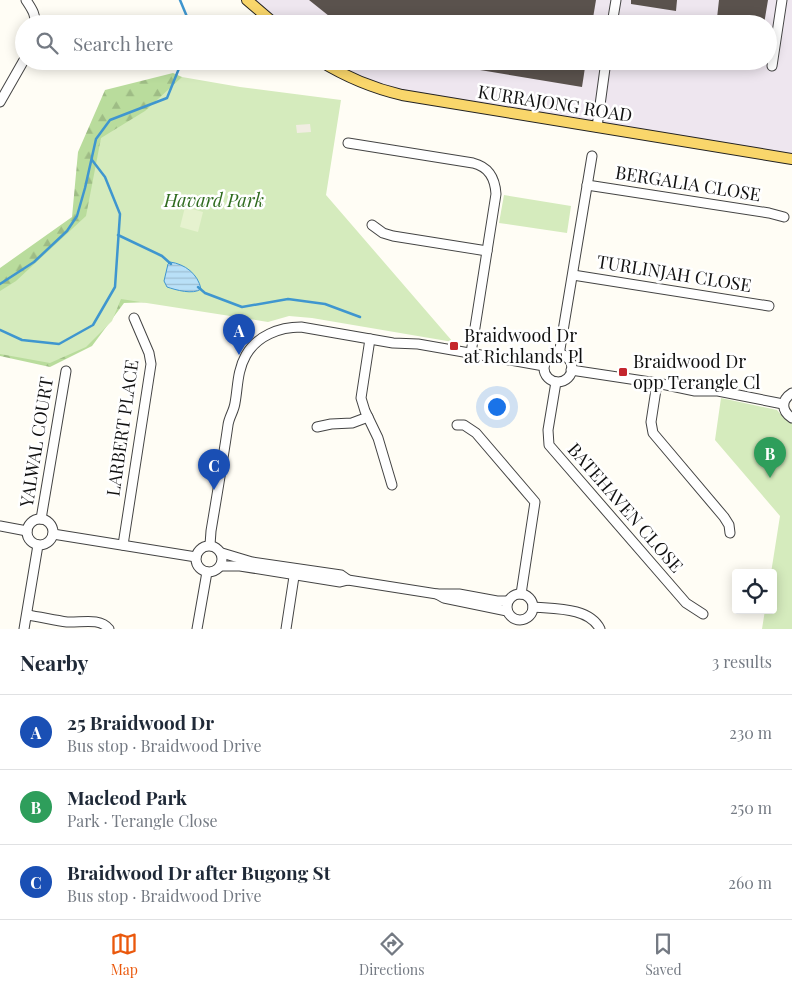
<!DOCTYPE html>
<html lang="en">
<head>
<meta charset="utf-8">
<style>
	:root { --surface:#fff; --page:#f2f2f3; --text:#1f2937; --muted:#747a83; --line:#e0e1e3; --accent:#ea580c }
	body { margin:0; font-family:"Playfair Display",serif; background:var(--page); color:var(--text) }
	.controls { position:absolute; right:15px; bottom:15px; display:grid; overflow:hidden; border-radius:5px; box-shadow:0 2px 12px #0003 }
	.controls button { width:45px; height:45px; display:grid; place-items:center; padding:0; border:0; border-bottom:1px solid var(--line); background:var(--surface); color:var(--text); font:25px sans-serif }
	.you { position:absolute; left:496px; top:406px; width:18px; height:18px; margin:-12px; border:4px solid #fff; border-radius:50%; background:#1a73e8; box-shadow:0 0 0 8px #1a73e833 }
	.badge { display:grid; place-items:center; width:32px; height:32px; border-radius:50%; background:var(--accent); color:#fff; font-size:16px; font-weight:700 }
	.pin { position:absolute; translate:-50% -41px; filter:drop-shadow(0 1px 2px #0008) }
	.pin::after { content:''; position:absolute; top:26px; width:18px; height:15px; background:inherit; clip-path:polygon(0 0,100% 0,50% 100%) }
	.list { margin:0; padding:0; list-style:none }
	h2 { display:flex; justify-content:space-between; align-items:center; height:65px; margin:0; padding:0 20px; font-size:21px }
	h2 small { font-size:16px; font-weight:400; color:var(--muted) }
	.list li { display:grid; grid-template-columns:32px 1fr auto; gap:15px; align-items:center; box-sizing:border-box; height:75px; padding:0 20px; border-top:1px solid var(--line) }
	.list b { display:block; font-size:19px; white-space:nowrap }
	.list p { margin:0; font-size:16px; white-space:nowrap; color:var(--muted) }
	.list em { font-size:16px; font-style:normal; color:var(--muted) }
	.icon { flex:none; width:28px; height:28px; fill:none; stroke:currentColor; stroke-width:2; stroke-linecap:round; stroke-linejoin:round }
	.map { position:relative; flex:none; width:792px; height:629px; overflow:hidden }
	.search { position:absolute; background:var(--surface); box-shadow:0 2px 12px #0003; left:15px; right:15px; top:15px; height:55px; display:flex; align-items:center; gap:12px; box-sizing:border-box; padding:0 18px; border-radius:28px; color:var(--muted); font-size:19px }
	.sheet { height:290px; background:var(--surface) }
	nav { display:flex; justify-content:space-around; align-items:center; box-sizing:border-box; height:70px; border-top:1px solid var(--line); background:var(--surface); font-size:14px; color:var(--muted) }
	nav a { display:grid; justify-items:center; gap:2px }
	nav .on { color:var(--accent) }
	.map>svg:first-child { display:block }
</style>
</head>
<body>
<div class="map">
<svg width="792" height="629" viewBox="0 0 792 629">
	<defs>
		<pattern id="forest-firs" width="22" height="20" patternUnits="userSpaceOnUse" patternTransform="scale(1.25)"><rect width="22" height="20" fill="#b9dc9c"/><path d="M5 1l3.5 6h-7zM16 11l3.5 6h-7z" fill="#9ebc85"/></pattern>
		<pattern id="water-rules" width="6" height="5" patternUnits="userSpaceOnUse" patternTransform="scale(1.25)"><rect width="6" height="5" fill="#b9e0f7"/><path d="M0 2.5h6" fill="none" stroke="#9ebfd3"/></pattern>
	</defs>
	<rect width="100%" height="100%" fill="#fffdf5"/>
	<!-- industrial -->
	<path fill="#eee6ef" d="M247,0H792V159L366,85L326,61H768V24H275Z"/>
	<!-- forest -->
	<path fill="url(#forest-firs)" d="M173,73L182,77L189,119L152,302L124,303L92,346L50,367L0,356V268L72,217L78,152L105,90Z"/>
	<!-- park -->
	<g fill="#d5ebbd">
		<path d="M182,77L240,87L341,100L326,195L453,342L312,318L289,316L268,322L121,299L112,321L86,347L50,363L0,354V291L16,281L86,216L101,138L145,111Z"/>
		<path d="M504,195L571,206L567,233L499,223Z"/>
		<path d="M721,398L777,410L784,418L792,423V629H762L765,610H773V573H771L780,516L715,440Z"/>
	</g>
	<!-- pitch -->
	<path fill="#e6f2cf" d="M185,207L203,212L198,232L180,227Z"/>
	<!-- plaza -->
	<path fill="#f1ede2" d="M310,124L311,132L297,133L296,125Z"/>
	<!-- water -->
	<path fill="url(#water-rules)" stroke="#3f96cf" d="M170,262C185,264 198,274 201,289C193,295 176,290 167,287L164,281L168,264Z"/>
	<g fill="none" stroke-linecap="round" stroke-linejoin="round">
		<!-- stream -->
		<g stroke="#3f96cf" stroke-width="2.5">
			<path d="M180,0L190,24"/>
			<path d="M118,235L162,256L171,264"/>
			<path d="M0,284L34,262L67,231L77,216L85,188L96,139L110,120L167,98L182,61"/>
			<path d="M198,287L205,293L242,307L288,299L325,304L360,317"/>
			<path d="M0,330L22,340L59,344L93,325L115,287L120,214L105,177L92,160"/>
		</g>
	</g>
	<!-- building -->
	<g fill="#5a524d">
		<path d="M309,0H596L592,24H339Z"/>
		<path d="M631,0H677L676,11L631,4Z"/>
		<path d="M719,0H768L764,24L741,22V24H698L699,16L717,18Z"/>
		<path d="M426,61H586L582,87Z"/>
		<path d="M715,61H739L738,66Z"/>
	</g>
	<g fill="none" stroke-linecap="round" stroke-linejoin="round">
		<defs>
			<g id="minor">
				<path d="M26,0C31,8 36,14 35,24"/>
				<path d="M612,24L616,0"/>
				<path d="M772,66L782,0"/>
				<path d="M0,102L24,60"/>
				<path d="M597,127L606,61"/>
				<path d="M348,143L473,163C489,167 495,178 496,194L471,353"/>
				<path d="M587,185L769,213L784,217"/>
				<path d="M372,225L383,233L393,236L487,251"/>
				<path d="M573,275L769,306"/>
				<path d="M370,339L361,398L365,411L378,438L392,485"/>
				<circle cx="558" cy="368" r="14"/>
				<path d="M559,355L592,156"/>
				<path d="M571,370L657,383L695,391H718L783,404"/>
				<path d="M556,382L548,430L549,445L686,603L703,614"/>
				<path d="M657,383L651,422L653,433L724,517L729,525L730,533"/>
				<path d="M792,393C781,400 781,411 792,418"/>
				<path d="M457,425H464L476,433L535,502L521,594"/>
				<path d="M317,427L331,424L352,423L368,417"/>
				<circle cx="40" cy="532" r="13"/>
				<path d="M41,519L66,371"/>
				<path d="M0,526L27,531"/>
				<path d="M53,534L196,557"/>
				<path d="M123,545L151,364L149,353L134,318"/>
				<path d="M210,545L211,531C217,495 223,460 228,425C229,417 234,411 235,403C238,387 237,371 246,355C257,336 279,327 301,327L393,343L418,344L544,366"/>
				<circle cx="209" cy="559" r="13"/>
				<path d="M222,553L252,562L341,575L348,580"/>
				<path d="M221,566H240L340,582L348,580L437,594H459L497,601H508"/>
				<circle cx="520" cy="607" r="13"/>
				<path d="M437,594L444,598L507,611"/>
				<path d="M533,607C554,609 589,607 600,629"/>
				<path d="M27,615C40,617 54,620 67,622C80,623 100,617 109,629"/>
				<path d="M24,629L38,545"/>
				<path d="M197,629L207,572"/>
				<path d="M286,629L295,570"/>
			</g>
			<g id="major">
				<path d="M247,0L275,24"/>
				<path d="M320,61C346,77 372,88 402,95L792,159"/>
			</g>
		</defs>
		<!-- minor casing -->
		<use href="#minor" stroke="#444" stroke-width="11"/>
		<!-- major casing -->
		<use href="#major" stroke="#222" stroke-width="12"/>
		<!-- minor -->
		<use href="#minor" stroke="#fff" stroke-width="9"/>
		<!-- major -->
		<use href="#major" stroke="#f9d66b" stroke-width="10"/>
	</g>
	<!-- markers -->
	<g fill="#c4262e" stroke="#fff" stroke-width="2">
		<rect x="449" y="341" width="10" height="10" rx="2.5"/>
		<rect x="618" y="367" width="10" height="10" rx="2.5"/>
	</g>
	<g text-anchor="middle" stroke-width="5" stroke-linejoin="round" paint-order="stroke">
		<!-- street labels -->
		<g font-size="18" fill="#111" stroke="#fff">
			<text transform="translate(555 104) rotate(9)" y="6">KURRAJONG ROAD</text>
			<text transform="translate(688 184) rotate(9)" y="6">BERGALIA CLOSE</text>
			<text transform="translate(674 274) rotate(9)" y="6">TURLINJAH CLOSE</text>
			<text transform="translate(123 428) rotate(-82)" y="6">LARBERT PLACE</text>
			<text transform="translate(37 442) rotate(-81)" y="6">YALWAL COURT</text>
			<text transform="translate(625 508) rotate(49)" y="6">BATEHAVEN CLOSE</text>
		</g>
		<!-- park labels -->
		<g font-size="18" font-style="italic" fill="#2f6b1f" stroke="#fff">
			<text x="214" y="207">Havard Park</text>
		</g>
		<!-- poi labels -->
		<g font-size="18" fill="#111" stroke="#fff" text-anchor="start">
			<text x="464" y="342">Braidwood Dr<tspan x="464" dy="21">at Richlands Pl</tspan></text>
			<text x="633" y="368">Braidwood Dr<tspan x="633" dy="21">opp Terangle Cl</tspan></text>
		</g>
	</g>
</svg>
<div class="controls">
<button><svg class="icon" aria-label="locate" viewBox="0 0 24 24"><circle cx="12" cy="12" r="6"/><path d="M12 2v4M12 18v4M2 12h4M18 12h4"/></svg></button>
</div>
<div class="you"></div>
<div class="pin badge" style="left:239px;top:355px;background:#1a4fb4">A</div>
<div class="pin badge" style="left:770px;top:478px;background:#2e9e5b">B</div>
<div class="pin badge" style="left:214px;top:490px;background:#1a4fb4">C</div>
<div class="search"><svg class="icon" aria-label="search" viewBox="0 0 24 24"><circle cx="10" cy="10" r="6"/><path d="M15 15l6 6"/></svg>Search here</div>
</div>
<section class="sheet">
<h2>Nearby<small>3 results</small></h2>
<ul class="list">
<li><span class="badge" style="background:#1a4fb4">A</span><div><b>25 Braidwood Dr</b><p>Bus stop · Braidwood Drive</p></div><em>230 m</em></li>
<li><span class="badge" style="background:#2e9e5b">B</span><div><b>Macleod Park</b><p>Park · Terangle Close</p></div><em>250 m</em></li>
<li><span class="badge" style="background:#1a4fb4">C</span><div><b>Braidwood Dr after Bugong St</b><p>Bus stop · Braidwood Drive</p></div><em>260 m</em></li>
</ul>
</section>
<nav>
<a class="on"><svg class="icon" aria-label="map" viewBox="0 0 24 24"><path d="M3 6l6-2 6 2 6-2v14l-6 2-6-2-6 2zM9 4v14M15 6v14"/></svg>Map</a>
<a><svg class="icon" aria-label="directions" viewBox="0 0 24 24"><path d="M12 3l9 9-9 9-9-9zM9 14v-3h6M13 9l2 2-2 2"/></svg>Directions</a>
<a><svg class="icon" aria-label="saved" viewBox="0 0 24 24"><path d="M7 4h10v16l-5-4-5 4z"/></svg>Saved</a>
</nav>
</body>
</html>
